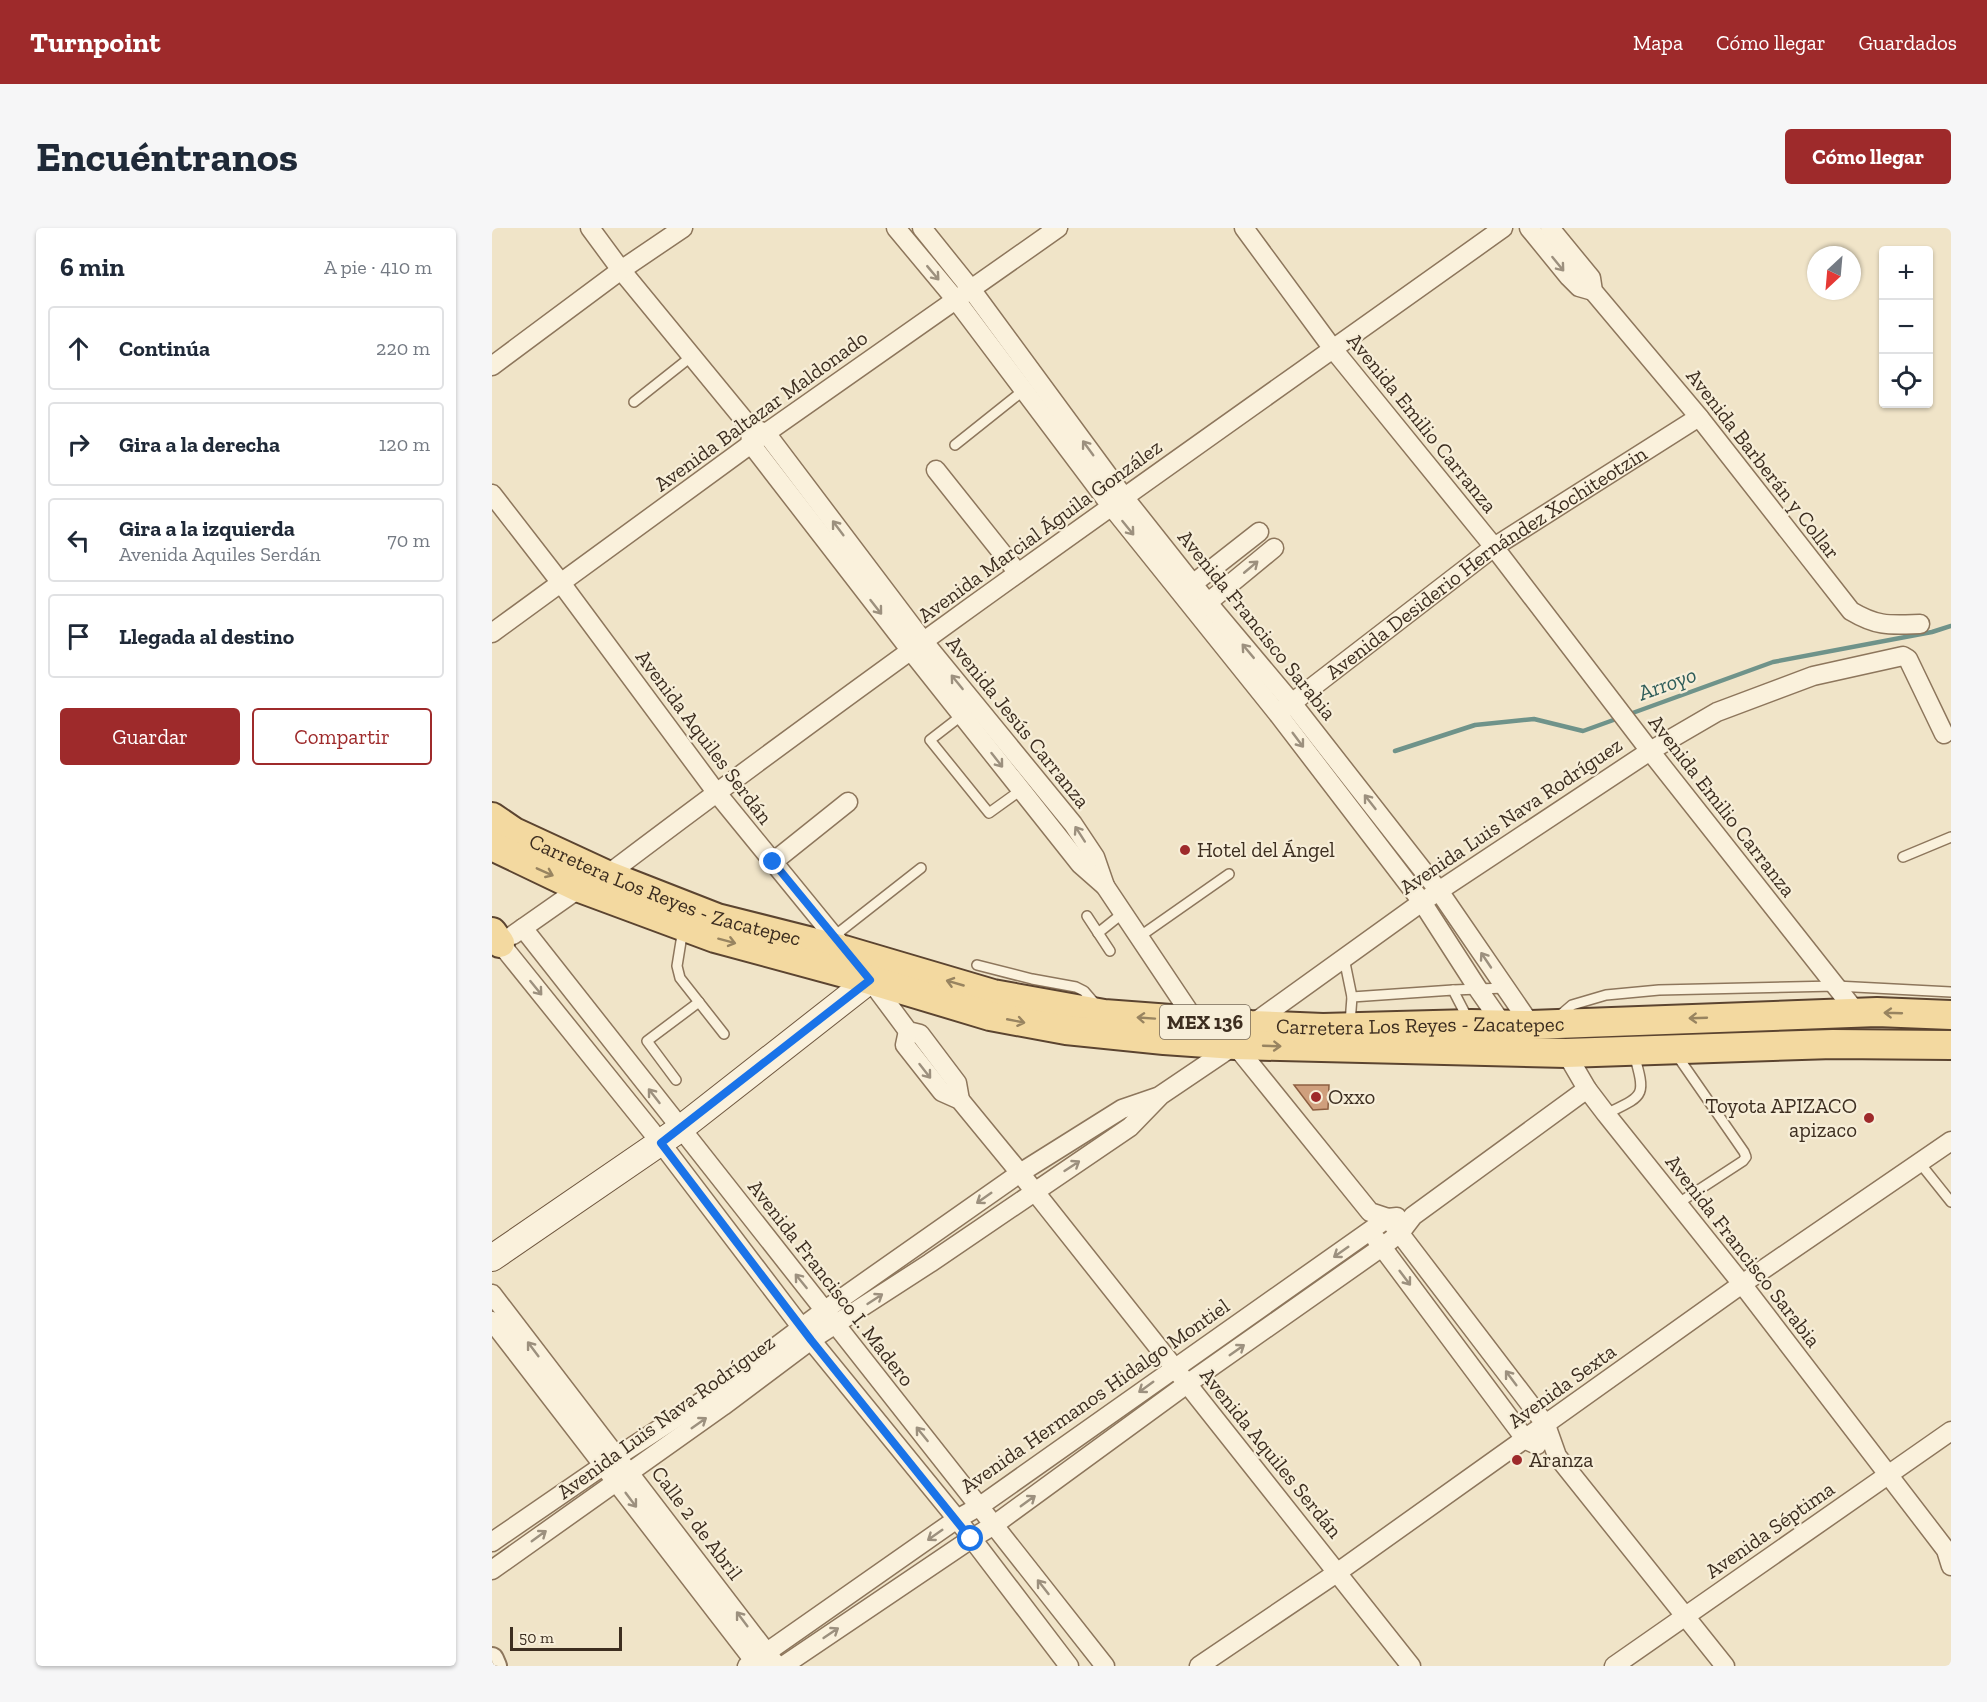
<!DOCTYPE html>
<html lang="es">
<head>
<meta charset="utf-8">
<style>
	:root { --surface:#fff; --page:#f6f6f7; --text:#1f2937; --muted:#747a83; --line:#e0e1e3; --accent:#9e2a2b }
	body { margin:0; font-family:"Zilla Slab",serif; background:var(--page); color:var(--text) }
	.controls { position:absolute; right:18px; top:18px; display:grid; overflow:hidden; border-radius:6px; box-shadow:0 2px 4px #0004 }
	.controls button { width:54px; height:54px; display:grid; place-items:center; padding:0; border:0; border-bottom:2px solid var(--line); background:var(--surface); color:var(--text); font:30px sans-serif }
	.compass { position:absolute; left:1315px; top:18px; width:54px; height:54px; border-radius:50%; background:var(--surface); box-shadow:0 2px 4px #0004; rotate:206deg }
	.scale { position:absolute; left:18px; bottom:15px; width:112px; box-sizing:border-box; padding-left:6px; border:3px solid #3d2e20; border-top:0; font-size:16px; line-height:21px; white-space:nowrap; color:#3d2e20; -webkit-text-stroke:4px #f7eed8; paint-order:stroke }
	.stop { position:absolute; width:18px; height:18px; margin:-14px; border:4px solid #1a73e8; border-radius:50%; background:#fff }
	.stop.end { background:#1a73e8; border-color:#fff; box-shadow:0 2px 6px #0008 }
	.list { margin:0; padding:0; list-style:none }
	h2 { display:flex; justify-content:space-between; align-items:center; height:78px; margin:0; padding:0 24px; font-size:26px }
	h2 small { font-size:20px; font-weight:400; color:var(--muted) }
	.list li { display:grid; grid-template-columns:39px 1fr auto; gap:18px; align-items:center; box-sizing:border-box; height:84px; margin:0 12px 12px; padding:0 12px; border:2px solid var(--line); border-radius:6px }
	.list b { display:block; font-size:22px; white-space:nowrap }
	.list p { margin:0; font-size:20px; white-space:nowrap; color:var(--muted) }
	.list em { font-size:20px; font-style:normal; color:var(--muted) }
	.actions { display:flex; gap:12px; padding:18px 24px }
	.actions a { flex:1; padding:14px 0; border:2px solid var(--accent); border-radius:6px; text-align:center; font-size:21px; color:var(--accent) }
	.actions .main { background:var(--accent); color:#fff }
	.icon { flex:none; width:33px; height:33px; fill:none; stroke:currentColor; stroke-width:2; stroke-linecap:round; stroke-linejoin:round }
	.map { position:relative; flex:none; width:1459px; height:1438px; overflow:hidden; border-radius:6px }
	header { display:flex; align-items:center; gap:36px; box-sizing:border-box; height:84px; padding:0 30px; background:var(--accent); color:#fff }
	header strong { font-size:28px }
	nav { display:flex; gap:33px; margin-inline-start:auto; font-size:21px }
	.intro { display:flex; align-items:center; justify-content:space-between; box-sizing:border-box; height:144px; padding:0 36px }
	h1 { margin:0; font-size:42px }
	.button { padding:15px 27px; border-radius:6px; background:var(--accent); color:#fff; font-size:21px; font-weight:700 }
	main { display:flex; gap:36px; padding:0 36px }
	aside { flex:1; background:var(--surface); border-radius:6px; box-shadow:0 2px 4px #0004 }
	.map>svg:first-child { display:block }
</style>
</head>
<body>
<header>
<strong>Turnpoint</strong>
<nav><a>Mapa</a><a>Cómo llegar</a><a>Guardados</a></nav>
</header>
<div class="intro"><h1>Encuéntranos</h1><a class="button">Cómo llegar</a></div>
<main>
<aside>
<h2>6 min<small>A pie · 410 m</small></h2>
<ul class="list">
<li><svg class="icon" aria-label="ahead" viewBox="0 0 24 24"><path d="M12 20V5M6 11l6-6 6 6"/></svg><div><b>Continúa</b></div><em>220 m</em></li>
<li><svg class="icon" aria-label="right" viewBox="0 0 24 24"><path d="M7 20v-9h11M14 6l5 5-5 5"/></svg><div><b>Gira a la derecha</b></div><em>120 m</em></li>
<li><svg class="icon" aria-label="left" viewBox="0 0 24 24"><path d="M17 20v-9H6M10 6l-5 5 5 5"/></svg><div><b>Gira a la izquierda</b><p>Avenida Aquiles Serdán</p></div><em>70 m</em></li>
<li><svg class="icon" aria-label="arrive" viewBox="0 0 24 24"><path d="M6 21V4h12l-3 4 3 4H6"/></svg><div><b>Llegada al destino</b></div></li>
</ul>
<div class="actions"><a class="main">Guardar</a><a>Compartir</a></div>
</aside>
<div class="map">
<svg width="1459" height="1438" viewBox="0 0 1459 1438">
	<rect width="100%" height="100%" fill="#f0e4c8"/>
	<g fill="none" stroke-linecap="round" stroke-linejoin="round">
		<!-- stream -->
		<g stroke="#6f938a" stroke-width="4.5">
			<path d="M1135,487L1281,434L1440,404L1459,398"/>
			<path d="M903,523L983,497L1042,491L1091,503L1127,490"/>
		</g>
	</g>
	<!-- building -->
	<path fill="#cf9f7d" stroke="#8d5f41" stroke-width="1.5" d="M802,857H837L836,881L821,882Z"/>
	<g fill="none" stroke-linecap="round" stroke-linejoin="round">
		<defs>
			<g id="service">
				<path d="M142,174L200,128"/>
				<path d="M463,217L532,162"/>
				<path d="M469,488L438,512L497,585L529,562"/>
				<path d="M1411,629L1459,609"/>
				<path d="M595,688L618,723"/>
				<path d="M191,701L185,738L188,750L232,806"/>
				<path d="M606,705L631,685"/>
				<path d="M341,709L429,640"/>
				<path d="M647,709L737,646"/>
				<path d="M852,730L860,769"/>
				<path d="M485,737L540,751L584,759L592,763L605,778"/>
				<path d="M961,762L1013,760"/>
				<path d="M1066,789L1080,777L1114,767L1167,762L1344,758L1459,764"/>
				<path d="M858,795L860,769L961,762L976,791"/>
				<path d="M1184,826L1252,924L1254,929L1251,933L1185,976"/>
				<path d="M184,852L155,813L207,774"/>
				<path d="M1114,886C1153,867 1154,869 1142,826"/>
				<path d="M1427,934L1459,974"/>
			</g>
			<g id="minor">
				<path d="M98,0L129,42L258,199L274,205L432,414L581,596L603,629L613,658"/>
				<path d="M404,0L464,72L619,278L786,486L930,674L986,761L1011,797"/>
				<path d="M430,0L479,61L632,269L716,375L800,475L947,663L1039,797"/>
				<path d="M752,0L841,121L1002,319L1158,523L1365,785"/>
				<path d="M1037,0L1077,49L1087,59L1101,63"/>
				<path d="M1058,0L1099,50L1101,63L1207,189L1359,383C1386,399 1398,397 1428,396"/>
				<path d="M0,138L129,42L191,0"/>
				<path d="M258,199L259,216L419,423L588,636L613,658L704,794"/>
				<path d="M444,242L526,345"/>
				<path d="M0,266L69,355L224,564L353,722"/>
				<path d="M693,362L767,304"/>
				<path d="M708,381L782,320"/>
				<path d="M0,405L274,205L566,0"/>
				<path id="s1" d="M792,481L1002,319L1207,189"/>
				<path d="M281,634L356,574"/>
				<path d="M115,647C408,425 711,214 1011,0"/>
				<path d="M31,700L613,1438"/>
				<path d="M21,707L88,660"/>
				<path d="M8,715L169,915L319,1112L465,1291L577,1438"/>
				<path d="M378,752L416,803L428,806L465,855L468,872"/>
				<path d="M759,797L930,674L1158,523L1225,484L1321,448L1411,428L1416,431L1452,506"/>
				<path d="M416,803L413,817L450,864L468,872L528,945L919,1438"/>
				<path d="M1074,825L1095,861L1114,886L1250,1056L1454,1322L1459,1338"/>
				<path d="M884,1011L1034,1212L1045,1217"/>
				<path d="M0,1066L282,1434"/>
				<path d="M0,1093L266,1438"/>
				<path d="M0,1314L112,1237L221,1166L333,1082L528,945L630,881L665,869"/>
				<path d="M0,1342L231,1178L319,1112L438,1035L638,899L669,867L743,817L878,984L896,990L1054,1197L1065,1228L1233,1438"/>
				<path d="M255,1438L465,1291L488,1278L896,990L905,989"/>
				<path d="M291,1438L479,1311L502,1297L695,1156L890,1019L908,1005L921,988L1095,861"/>
				<path d="M707,1438L846,1344L1250,1056L1459,913"/>
				<path d="M1122,1438L1459,1203"/>
			</g>
			<path id="tertiary" d="M0,1431L3,1438"/>
			<path id="secondary" d="M0,1030L188,901L378,752"/>
			<g id="primary">
				<path id="s2" d="M0,589L22,604L115,647L225,690L352,722L501,766L612,786L759,797L831,800L979,796L1039,797L1385,784L1459,787"/>
				<path d="M0,618L88,660L223,710L378,752L498,788L574,802L672,812L743,817L1074,825L1341,816L1459,817"/>
				<path d="M0,704L8,715"/>
			</g>
		</defs>
		<!-- service casing -->
		<use href="#service" stroke="#8d765c" stroke-width="12"/>
		<!-- minor casing -->
		<use href="#minor" stroke="#8d765c" stroke-width="21"/>
		<!-- tertiary casing -->
		<use href="#tertiary" stroke="#8d765c" stroke-width="26"/>
		<!-- secondary casing -->
		<use href="#secondary" stroke="#6f573f" stroke-width="28"/>
		<!-- primary casing -->
		<use href="#primary" stroke="#5b4430" stroke-width="32"/>
		<!-- service -->
		<use href="#service" stroke="#faf1dc" stroke-width="9"/>
		<!-- minor -->
		<use href="#minor" stroke="#faf1dc" stroke-width="18"/>
		<!-- tertiary -->
		<use href="#tertiary" stroke="#faf1dc" stroke-width="22"/>
		<!-- secondary -->
		<use href="#secondary" stroke="#faf1dc" stroke-width="26"/>
		<!-- primary -->
		<use href="#primary" stroke="#f3d9a0" stroke-width="28"/>
	</g>
	<!-- one-way arrows -->
	<defs><path id="oneway-shaft" d="M-6 0H5M1.5-3L5.5 0L1.5 3" fill="none" stroke-width="1.6" stroke-linecap="round" stroke-linejoin="round" transform="scale(1.5)"/></defs>
	<g stroke="#9c907e">
		<use href="#oneway-shaft" transform="translate(1066 36) rotate(51)"/>
		<use href="#oneway-shaft" transform="translate(441 45) rotate(50)"/>
		<use href="#oneway-shaft" transform="translate(596 220) rotate(-126)"/>
		<use href="#oneway-shaft" transform="translate(346 300) rotate(-127)"/>
		<use href="#oneway-shaft" transform="translate(636 300) rotate(51)"/>
		<use href="#oneway-shaft" transform="translate(759 339) rotate(-40)"/>
		<use href="#oneway-shaft" transform="translate(384 379) rotate(52)"/>
		<use href="#oneway-shaft" transform="translate(756 423) rotate(-130)"/>
		<use href="#oneway-shaft" transform="translate(465 454) rotate(-129)"/>
		<use href="#oneway-shaft" transform="translate(806 512) rotate(53)"/>
		<use href="#oneway-shaft" transform="translate(505 532) rotate(52)"/>
		<use href="#oneway-shaft" transform="translate(878 574) rotate(-128)"/>
		<use href="#oneway-shaft" transform="translate(588 606) rotate(-123)"/>
		<use href="#oneway-shaft" transform="translate(994 732) rotate(-124)"/>
		<use href="#oneway-shaft" transform="translate(44 760) rotate(51)"/>
		<use href="#oneway-shaft" transform="translate(433 843) rotate(52)"/>
		<use href="#oneway-shaft" transform="translate(162 868) rotate(-128)"/>
		<use href="#oneway-shaft" transform="translate(580 938) rotate(-33)"/>
		<use href="#oneway-shaft" transform="translate(492 970) rotate(145)"/>
		<use href="#oneway-shaft" transform="translate(849 1024) rotate(145)"/>
		<use href="#oneway-shaft" transform="translate(913 1050) rotate(53)"/>
		<use href="#oneway-shaft" transform="translate(309 1053) rotate(-129)"/>
		<use href="#oneway-shaft" transform="translate(383 1071) rotate(-33)"/>
		<use href="#oneway-shaft" transform="translate(41 1121) rotate(-127)"/>
		<use href="#oneway-shaft" transform="translate(745 1122) rotate(-35)"/>
		<use href="#oneway-shaft" transform="translate(1019 1150) rotate(-127)"/>
		<use href="#oneway-shaft" transform="translate(654 1159) rotate(144)"/>
		<use href="#oneway-shaft" transform="translate(207 1195) rotate(-35)"/>
		<use href="#oneway-shaft" transform="translate(430 1206) rotate(-129)"/>
		<use href="#oneway-shaft" transform="translate(139 1272) rotate(53)"/>
		<use href="#oneway-shaft" transform="translate(536 1273) rotate(-36)"/>
		<use href="#oneway-shaft" transform="translate(443 1307) rotate(145)"/>
		<use href="#oneway-shaft" transform="translate(47 1308) rotate(-36)"/>
		<use href="#oneway-shaft" transform="translate(551 1359) rotate(-128)"/>
		<use href="#oneway-shaft" transform="translate(250 1391) rotate(-127)"/>
		<use href="#oneway-shaft" transform="translate(339 1405) rotate(-34)"/>
	</g>
	<g stroke="#988460">
		<use href="#oneway-shaft" transform="translate(53 644) rotate(24)"/>
		<use href="#oneway-shaft" transform="translate(235 713) rotate(15)"/>
		<use href="#oneway-shaft" transform="translate(463 755) rotate(-164)"/>
		<use href="#oneway-shaft" transform="translate(1401 785) rotate(-178)"/>
		<use href="#oneway-shaft" transform="translate(654 790) rotate(-176)"/>
		<use href="#oneway-shaft" transform="translate(1206 790) rotate(178)"/>
		<use href="#oneway-shaft" transform="translate(524 793) rotate(11)"/>
		<use href="#oneway-shaft" transform="translate(780 818) rotate(2)"/>
	</g>
	<g fill="none" stroke-linecap="round" stroke-linejoin="round">
		<!-- route -->
		<path stroke="#1a73e8" stroke-width="8" d="M281,634L378,752L169,915L319,1112L479,1311"/>
	</g>
	<!-- markers -->
	<g fill="#9e2a2b" stroke="#f7eed8" stroke-width="2">
		<circle cx="693" cy="622" r="6"/>
		<circle cx="824" cy="869" r="6"/>
		<circle cx="1377" cy="890" r="6"/>
		<circle cx="1025" cy="1232" r="6"/>
	</g>
	<g text-anchor="middle" stroke-width="4.5" stroke-linejoin="round" paint-order="stroke">
		<!-- shield labels -->
		<rect fill="#f7eed8" stroke="#756857" stroke-width="1.5" x="668" y="777" width="90" height="34" rx="4.5"/>
		<g font-size="20" font-weight="bold" fill="#3d2e20">
			<text x="713" y="801">MEX 136</text>
		</g>
		<!-- street labels -->
		<g font-size="21" fill="#3d2e20" stroke="#f7eed8">
			<text transform="translate(269 183) rotate(-36)" y="7">Avenida Baltazar Maldonado</text>
			<text transform="translate(930 195) rotate(51)" y="7">Avenida Emilio Carranza</text>
			<text transform="translate(1271 236) rotate(52)" y="7">Avenida Barberán y Collar</text>
			<text transform="translate(548 303) rotate(-36)" y="7">Avenida Marcial Águila González</text>
			<text dy="7" stroke="none"><textPath href="#s1" startOffset="250">Avenida Desiderio Hernández Xochiteotzin</textPath></text>
			<text transform="translate(765 397) rotate(51)" y="7">Avenida Francisco Sarabia</text>
			<text transform="translate(526 494) rotate(51)" y="7">Avenida Jesús Carranza</text>
			<text transform="translate(212 509) rotate(53)" y="7">Avenida Aquiles Serdán</text>
			<text transform="translate(1230 578) rotate(52)" y="7">Avenida Emilio Carranza</text>
			<text transform="translate(1019 588) rotate(-34)" y="7">Avenida Luis Nava Rodríguez</text>
			<text dy="7" stroke="none"><textPath href="#s2" startOffset="189">Carretera Los Reyes - Zacatepec</textPath></text>
			<text dy="7" stroke="none"><textPath href="#s2" startOffset="963">Carretera Los Reyes - Zacatepec</textPath></text>
			<text transform="translate(1251 1023) rotate(52)" y="7">Avenida Francisco Sarabia</text>
			<text transform="translate(339 1055) rotate(52)" y="7">Avenida Francisco I. Madero</text>
			<text transform="translate(1070 1158) rotate(-36)" y="7">Avenida Sexta</text>
			<text transform="translate(603 1168) rotate(-35)" y="7">Avenida Hermanos Hidalgo Montiel</text>
			<text transform="translate(174 1189) rotate(-36)" y="7">Avenida Luis Nava Rodríguez</text>
			<text transform="translate(779 1225) rotate(51)" y="7">Avenida Aquiles Serdán</text>
			<text transform="translate(205 1295) rotate(53)" y="7">Calle 2 de Abril</text>
			<text transform="translate(1278 1302) rotate(-35)" y="7">Avenida Séptima</text>
		</g>
		<!-- poi labels -->
		<g font-size="21" fill="#3d2e20" stroke="#f7eed8" text-anchor="start">
			<text x="705" y="629">Hotel del Ángel</text>
			<text x="836" y="876">Oxxo</text>
			<text x="1365" y="885" text-anchor="end">Toyota APIZACO<tspan x="1365" dy="24">apizaco</tspan></text>
			<text x="1037" y="1239">Aranza</text>
		</g>
		<!-- water labels -->
		<g font-size="22" font-style="italic" fill="#2f5d5a" stroke="#f7eed8">
			<text transform="translate(1175 455) rotate(-20)" y="8">Arroyo</text>
		</g>
	</g>
</svg>
<div class="controls">
<button>+</button>
<button>−</button>
<button><svg class="icon" aria-label="locate" viewBox="0 0 24 24"><circle cx="12" cy="12" r="6"/><path d="M12 2v4M12 18v4M2 12h4M18 12h4"/></svg></button>
</div>
<svg class="compass" viewBox="-18 -18 36 36"><path d="M0-13l5 13h-10z" fill="#e53935"/><path d="M0 13l5-13h-10z" fill="#747a83"/></svg>
<div class="scale">50 m</div>
<div class="stop" style="left:479px;top:1311px"></div>
<div class="stop end" style="left:281px;top:634px"></div>
</div>
</main>
</body>
</html>
